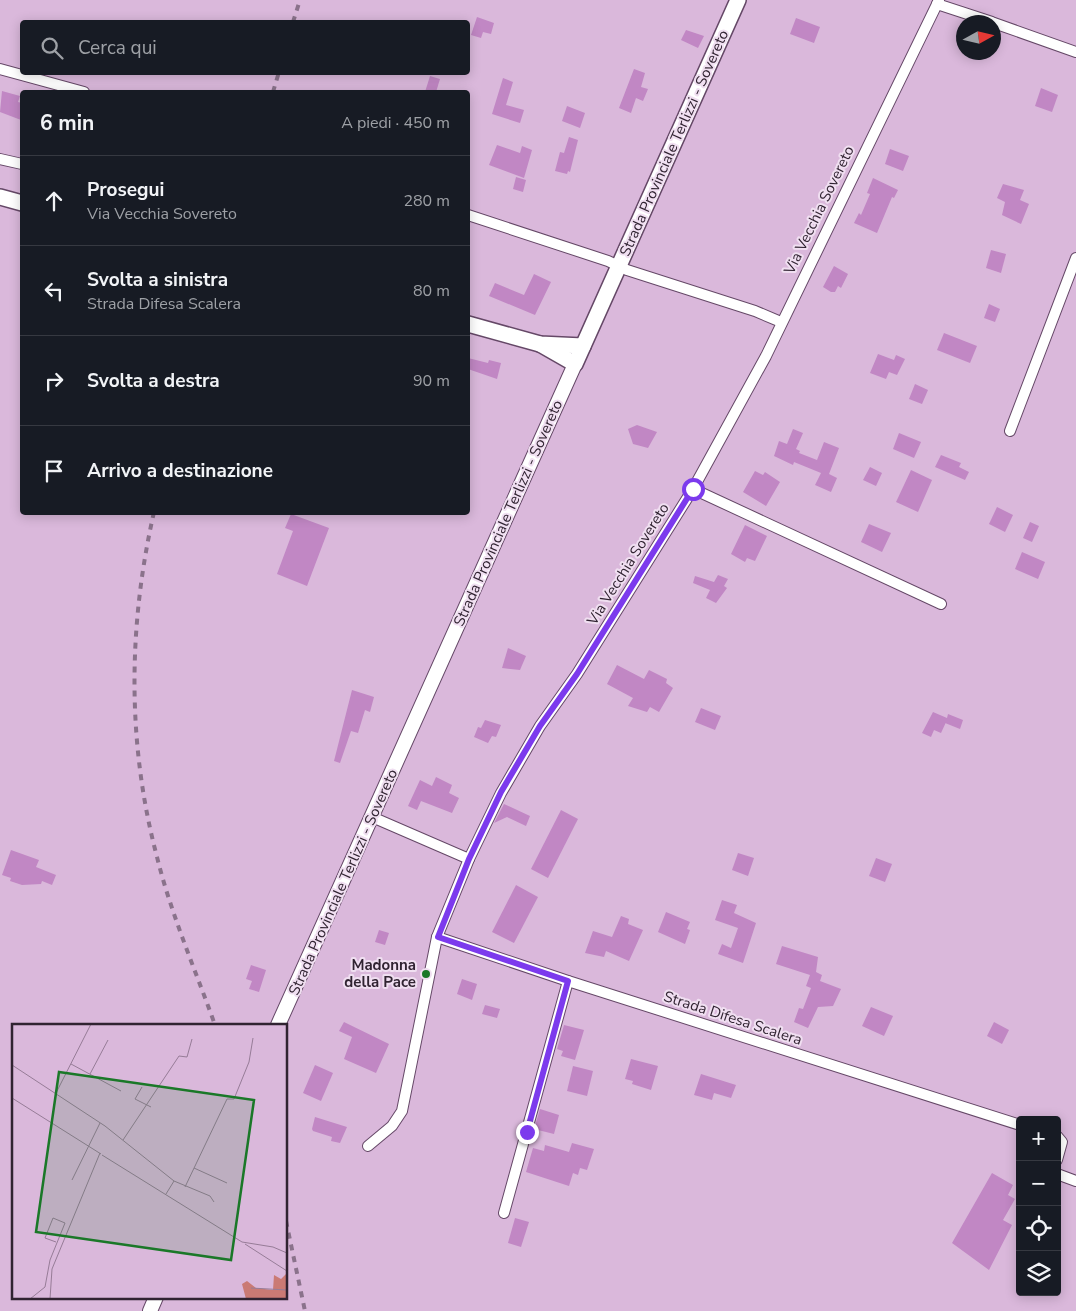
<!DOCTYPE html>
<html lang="it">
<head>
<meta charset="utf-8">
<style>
	:root { --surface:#171b24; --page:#242831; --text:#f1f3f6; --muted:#9ea1a6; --line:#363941 }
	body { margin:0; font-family:"Nunito Sans",sans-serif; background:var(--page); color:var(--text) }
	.controls { position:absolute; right:15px; bottom:15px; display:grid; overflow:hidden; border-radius:5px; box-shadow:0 2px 12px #0003 }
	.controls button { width:45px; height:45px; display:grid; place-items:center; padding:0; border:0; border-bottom:1px solid var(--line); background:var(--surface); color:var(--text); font:25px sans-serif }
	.compass { position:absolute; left:956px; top:15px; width:45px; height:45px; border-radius:50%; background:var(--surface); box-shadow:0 2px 12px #0003; rotate:82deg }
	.stop { position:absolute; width:15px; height:15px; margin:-11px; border:4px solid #7c3aed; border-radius:50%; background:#fff }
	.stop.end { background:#7c3aed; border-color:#fff; box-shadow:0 1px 5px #0008 }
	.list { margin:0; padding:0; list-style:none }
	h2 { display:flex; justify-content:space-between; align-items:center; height:65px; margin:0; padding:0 20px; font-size:21px }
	h2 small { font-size:16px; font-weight:400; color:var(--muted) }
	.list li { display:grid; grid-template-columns:32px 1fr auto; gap:15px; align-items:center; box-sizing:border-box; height:90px; padding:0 20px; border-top:1px solid var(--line) }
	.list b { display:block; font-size:19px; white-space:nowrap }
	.list p { margin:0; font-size:16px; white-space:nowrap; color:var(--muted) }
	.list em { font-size:16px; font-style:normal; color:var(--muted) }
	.icon { flex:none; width:28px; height:28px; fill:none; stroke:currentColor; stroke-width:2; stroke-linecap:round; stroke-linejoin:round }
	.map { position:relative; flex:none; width:1076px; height:1311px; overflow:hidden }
	.search { position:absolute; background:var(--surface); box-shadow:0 2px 12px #0003; left:20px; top:20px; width:450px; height:55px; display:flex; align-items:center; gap:12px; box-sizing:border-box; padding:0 18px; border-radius:5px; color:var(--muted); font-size:19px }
	.panel { position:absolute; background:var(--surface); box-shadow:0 2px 12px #0003; left:20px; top:90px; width:450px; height:425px; border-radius:5px }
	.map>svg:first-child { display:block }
</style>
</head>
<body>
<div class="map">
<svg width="1076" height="1311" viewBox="0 0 1076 1311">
	<rect width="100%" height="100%" fill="#dab8db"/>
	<!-- building -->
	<g fill="#c187c4">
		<path d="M477,17L494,23L491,34L483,32L481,38L471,35Z"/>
		<path d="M796,18L820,27L814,43L790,34Z"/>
		<path d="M686,30L704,36L698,48L681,40Z"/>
		<path d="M634,69L645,73L641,87L648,89L643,101L636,98L631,113L619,108Z"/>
		<path d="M430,76L440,79L436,92H425Z"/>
		<path d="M503,78L513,82L506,105L524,110L520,123L492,114Z"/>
		<path d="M1041,88L1058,95L1052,112L1035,106Z"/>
		<path d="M2,91L20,96L18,102L22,103L21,120L0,112Z"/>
		<path d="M567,106L585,113L580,128L562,121Z"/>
		<path d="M569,137L578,140L570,172L568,171L567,174L555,171L560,152L564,153Z"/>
		<path d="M497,145L520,153L522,146L532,150L524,178L489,165Z"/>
		<path d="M890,149L909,156L903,171L885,164Z"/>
		<path d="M516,177L526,180L523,192L513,189Z"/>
		<path d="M873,178L898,190L894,198L892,197L877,233L854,223L859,213L861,215L870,194L867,193Z"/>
		<path d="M1003,184L1024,190L1020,200L1029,204L1021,224L1002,215L1005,202L997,198Z"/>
		<path d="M991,250L1006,254L1001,273L986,268Z"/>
		<path d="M834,266L848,274L841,288L838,286L835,292H831L823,287Z"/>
		<path d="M534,274L551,282L535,315L489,296L495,283L524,295Z"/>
		<path d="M989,304L1000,309L995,322L984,318Z"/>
		<path d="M944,333L977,346L970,363L937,350Z"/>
		<path d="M878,354L894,360L896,355L905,359L897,375L889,372L886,379L870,373Z"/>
		<path d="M468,358L488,363L489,360L501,363L497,379L468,369Z"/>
		<path d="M915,384L928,390L922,404L909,399Z"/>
		<path d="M637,425L657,432L648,448L633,444L628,429Z"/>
		<path d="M793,429L803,433L796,449L800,451L799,453L817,460L824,442L839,448L829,474L837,478L831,492L815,485L821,473L794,462L793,465L774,456L779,441L787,444Z"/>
		<path d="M899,433L921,442L914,458L893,449Z"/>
		<path d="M941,455L961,463L959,467L969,472L965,480L935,467Z"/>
		<path d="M870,467L882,473L876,486L863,480Z"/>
		<path d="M911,470L932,480L918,512L896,502Z"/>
		<path d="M755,471L763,475L765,472L780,482L766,506L743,492Z"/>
		<path d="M997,507L1013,515L1005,532L989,524Z"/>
		<path d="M291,514L329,528L307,586L277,574L293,531L285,528Z"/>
		<path d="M1030,522L1039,526L1032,542L1023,538Z"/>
		<path d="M869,524L891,533L882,552L861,542Z"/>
		<path d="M745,525L767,536L755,561L747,558L745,562L731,554Z"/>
		<path d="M1022,552L1045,562L1038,579L1015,569Z"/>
		<path d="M718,575L728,579L724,586L727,588L716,603L706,598L710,590L693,583L695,576L714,582Z"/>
		<path d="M508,648L526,656L520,670L502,668Z"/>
		<path d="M617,665L644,679L649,670L667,679L666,683L673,688L659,712L650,707L647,712L628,706L633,698L607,684Z"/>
		<path d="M352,690L374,697L370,712L365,710L358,733L351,731L340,763L334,761Z"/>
		<path d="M701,708L721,716L715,730L695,722Z"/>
		<path d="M933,712L947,718L948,714L963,720L960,729L945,723L947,720L941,733L934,730L931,737L922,733Z"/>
		<path d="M485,720L501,725L496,737L492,736L488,743L474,737L478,727L481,728Z"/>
		<path d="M436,777L452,785L449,793L459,798L452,813L421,801L417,810L408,806L420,780L432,786Z"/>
		<path d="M504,804L530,816L526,826L507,817L494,823Z"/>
		<path d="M561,810L578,819L548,878L531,869Z"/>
		<path d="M11,850L39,860L36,867L56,875L52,885L42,881L41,884L22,885L10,881L11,878L2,875Z"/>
		<path d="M738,853L754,858L748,876L732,870Z"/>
		<path d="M876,858L892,864L885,882L869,876Z"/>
		<path d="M516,885L538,897L514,943L492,932Z"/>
		<path d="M722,900L737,905L734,913L756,923L743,963L718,954L722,944L731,948L738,928L715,920Z"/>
		<path d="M666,912L690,922L687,929L690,930L685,944L658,932Z"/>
		<path d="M621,916L629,919L628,924L643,930L629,961L606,951L604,957L585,953L593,931L612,937Z"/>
		<path d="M379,930L389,933L385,945L375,942Z"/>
		<path d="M782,946L818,957L816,972L822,975L820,981L841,989L833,1006L818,1007L808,1028L794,1022L799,1008L803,1009L811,988L806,986L810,975L776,964Z"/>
		<path d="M251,965L266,970L259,992L249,989L252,981L246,979Z"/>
		<path d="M462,979L477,984L472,1000L457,994Z"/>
		<path d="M485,1005L500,1009L497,1018L482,1014Z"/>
		<path d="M871,1007L893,1016L884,1036L862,1026Z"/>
		<path d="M344,1022L389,1044L376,1073L344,1059L352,1037L339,1031Z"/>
		<path d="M994,1022L1009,1030L1002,1044L987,1036Z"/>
		<path d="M564,1025L584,1030L575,1060L561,1056L563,1051L557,1049Z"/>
		<path d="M631,1059L658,1066L651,1090L632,1084L633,1081L625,1079Z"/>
		<path d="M315,1065L333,1073L321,1101L303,1093Z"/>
		<path d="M573,1066L593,1071L587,1096L567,1091Z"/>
		<path d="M701,1074L736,1085L731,1098L714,1093L712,1100L694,1095Z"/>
		<path d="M540,1109L559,1115L554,1134L534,1129Z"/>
		<path d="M315,1117L347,1127L340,1143L331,1141L332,1137L313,1131L312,1129Z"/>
		<path d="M572,1143L594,1149L587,1170L580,1168L578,1175L573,1173L569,1186L526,1172L533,1148L544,1151L545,1145L569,1152Z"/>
		<path d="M992,1173L1013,1185L1008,1195L1015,1199L1003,1220L1012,1225L989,1270L952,1243Z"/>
		<path d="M515,1218L529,1222L521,1247L508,1243Z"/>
	</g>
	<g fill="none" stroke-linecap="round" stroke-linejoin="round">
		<defs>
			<g id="minor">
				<path d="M937,4L992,22"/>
				<path d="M994,23L1076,52"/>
				<path d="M0,69L84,92"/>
				<path d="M0,159L22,164"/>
				<path d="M468,215L608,261L627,270L755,311L781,322"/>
				<path d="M1010,431L1076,258"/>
				<path d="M693,489L941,604"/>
				<path d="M372,817L469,859"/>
				<path d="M437,937L568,981L1020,1125"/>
				<path d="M1057,1136L1062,1142L1057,1160"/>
				<path d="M368,1146L392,1126L402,1111L437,937L469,859L501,793L540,726L577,674L693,489L766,356L939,0"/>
				<path d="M1057,1174L1076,1181"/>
				<path d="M504,1213L568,981"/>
			</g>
			<g id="tertiary">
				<path d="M278,1025L575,364"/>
				<path d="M150,1311L156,1297"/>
			</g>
			<g id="secondary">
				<path d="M0,197L22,203"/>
				<path d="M468,324L540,344L583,346"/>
				<path d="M540,344L575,364L738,0"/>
			</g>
		</defs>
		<!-- minor casing -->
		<use href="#minor" stroke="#654867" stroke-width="12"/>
		<!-- tertiary casing -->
		<use href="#tertiary" stroke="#654867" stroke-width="16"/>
		<!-- secondary casing -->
		<use href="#secondary" stroke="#654867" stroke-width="18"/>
		<!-- minor -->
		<use href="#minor" stroke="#fff" stroke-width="10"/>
		<!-- tertiary -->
		<use href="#tertiary" stroke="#fff" stroke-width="14"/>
		<!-- secondary -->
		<use href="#secondary" stroke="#fff" stroke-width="15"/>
		<!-- rail -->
		<g stroke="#8a728b" stroke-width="4" stroke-dasharray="6 6" stroke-linecap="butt">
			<path d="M293,22L300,0"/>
			<path d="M273,92L279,72"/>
			<path d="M154,512C128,626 127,744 157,857C171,914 195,969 215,1025"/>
			<path d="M286,1221L305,1311"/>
		</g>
	</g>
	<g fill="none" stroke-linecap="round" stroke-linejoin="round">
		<!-- route -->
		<path stroke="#7c3aed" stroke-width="6" d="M527,1132L568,981L438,937L469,859L501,792L540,726L577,674L693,489"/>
	</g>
	<!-- markers -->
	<circle fill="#1a7828" stroke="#f0dff1" stroke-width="2" cx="426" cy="974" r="5"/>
	<g text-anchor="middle" stroke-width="4" stroke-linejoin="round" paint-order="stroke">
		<!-- street labels -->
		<g font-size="15" fill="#302331" stroke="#f0dff1">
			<text transform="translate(674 143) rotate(-66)" y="5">Strada Provinciale Terlizzi - Sovereto</text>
			<text transform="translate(819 210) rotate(-64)" y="5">Via Vecchia Sovereto</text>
			<text transform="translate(508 513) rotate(-66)" y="5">Strada Provinciale Terlizzi - Sovereto</text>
			<text transform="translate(628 564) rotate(-58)" y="5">Via Vecchia Sovereto</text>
			<text transform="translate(343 882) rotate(-66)" y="5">Strada Provinciale Terlizzi - Sovereto</text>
			<text transform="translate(733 1018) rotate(18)" y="5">Strada Difesa Scalera</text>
		</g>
		<!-- poi labels -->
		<g font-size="15" font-weight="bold" fill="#302331" stroke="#f0dff1" text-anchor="end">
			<text x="416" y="970">Madonna<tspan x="416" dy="17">della Pace</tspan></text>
		</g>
	</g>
	<!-- overview -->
	<g transform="translate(12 1024)">
		<rect width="275" height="275" fill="#dab8db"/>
		<path d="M275,249V275H234L230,260L235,257L244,264L261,266L262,251L269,255Z" fill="#ca7a74"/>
		<path fill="none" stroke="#967c97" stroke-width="1" d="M59,40L109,67M0,41L93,102L162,157L198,172L202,178M78,50L96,16M130,63L123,75L139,83M44,69L79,0M0,74L89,130M111,116L167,32L175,33L180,15M90,131L230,218L261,223L275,229M182,144L215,159M60,156L88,99M173,163L215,75H222L237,38L241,14M154,170L162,157M233,220L275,247M239,264L275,266M18,275L33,263L38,236L53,199L41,194L33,214L44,218M38,275L40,245L88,129"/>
		<path fill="#1a7828" fill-opacity="0.15" stroke="#1a7828" stroke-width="2.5" d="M47,48L242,76L219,236L24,208Z"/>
		<rect width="275" height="275" fill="none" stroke="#302331" stroke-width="2.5"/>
	</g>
</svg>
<div class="controls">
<button>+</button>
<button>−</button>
<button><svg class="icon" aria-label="locate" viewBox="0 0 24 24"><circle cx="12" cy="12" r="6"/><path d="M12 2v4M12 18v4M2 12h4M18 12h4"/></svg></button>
<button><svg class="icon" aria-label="layers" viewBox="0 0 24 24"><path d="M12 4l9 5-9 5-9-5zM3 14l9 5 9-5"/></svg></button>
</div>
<svg class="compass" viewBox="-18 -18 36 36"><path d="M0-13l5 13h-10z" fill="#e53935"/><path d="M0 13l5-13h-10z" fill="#9ea1a6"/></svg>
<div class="stop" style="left:693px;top:489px"></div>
<div class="stop end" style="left:527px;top:1132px"></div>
<div class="search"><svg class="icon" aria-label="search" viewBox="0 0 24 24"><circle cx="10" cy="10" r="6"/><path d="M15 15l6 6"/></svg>Cerca qui</div>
<section class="panel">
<h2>6 min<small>A piedi · 450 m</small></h2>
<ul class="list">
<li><svg class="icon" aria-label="ahead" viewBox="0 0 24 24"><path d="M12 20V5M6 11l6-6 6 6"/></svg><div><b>Prosegui</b><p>Via Vecchia Sovereto</p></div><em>280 m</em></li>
<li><svg class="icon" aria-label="left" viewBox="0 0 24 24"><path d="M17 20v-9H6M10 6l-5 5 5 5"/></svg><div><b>Svolta a sinistra</b><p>Strada Difesa Scalera</p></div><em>80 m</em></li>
<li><svg class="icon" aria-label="right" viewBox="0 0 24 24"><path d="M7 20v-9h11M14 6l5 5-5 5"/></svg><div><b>Svolta a destra</b></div><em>90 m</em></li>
<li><svg class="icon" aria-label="arrive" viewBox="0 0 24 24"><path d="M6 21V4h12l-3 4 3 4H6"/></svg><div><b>Arrivo a destinazione</b></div></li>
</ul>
</section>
</div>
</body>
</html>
